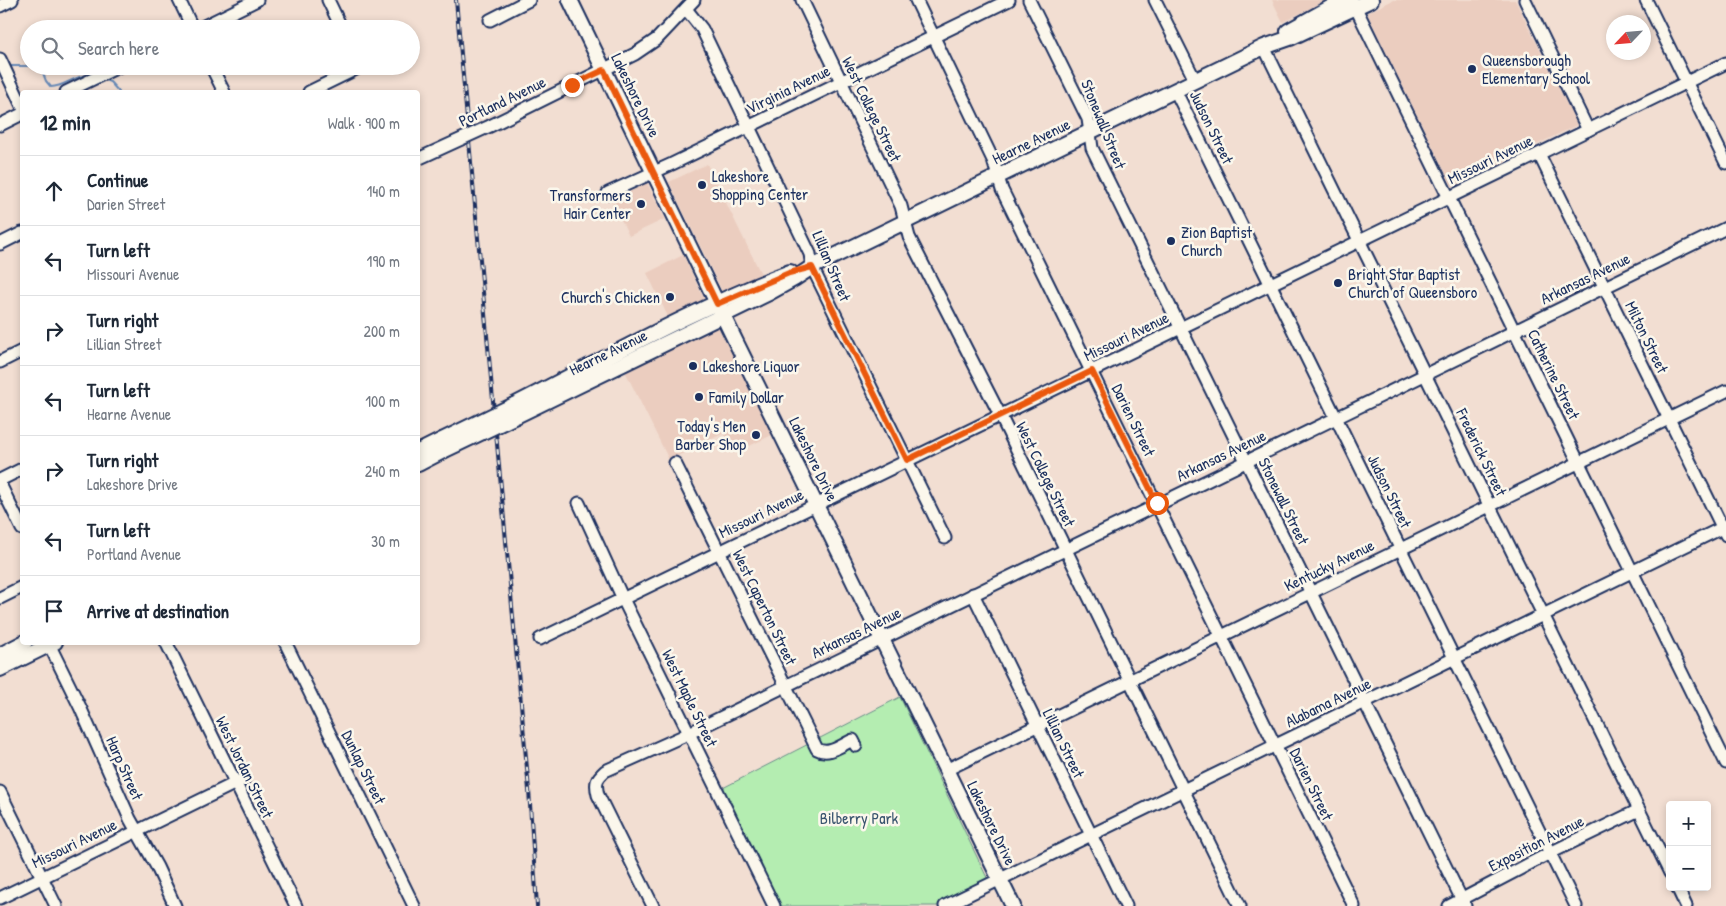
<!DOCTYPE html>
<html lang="en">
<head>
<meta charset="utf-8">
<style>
	:root { --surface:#fff; --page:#f6f6f7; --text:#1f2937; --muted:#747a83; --line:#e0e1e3 }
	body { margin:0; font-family:"Patrick Hand",sans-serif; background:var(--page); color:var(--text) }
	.controls { position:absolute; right:15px; bottom:15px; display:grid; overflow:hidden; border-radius:5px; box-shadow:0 2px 8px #0003 }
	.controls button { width:45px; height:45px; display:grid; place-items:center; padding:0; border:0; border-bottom:1px solid var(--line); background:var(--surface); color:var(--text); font:25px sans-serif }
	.compass { position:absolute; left:1606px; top:15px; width:45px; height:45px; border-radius:50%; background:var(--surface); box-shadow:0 2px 8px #0003; rotate:244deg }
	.stop { position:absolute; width:15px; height:15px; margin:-11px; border:4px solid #ea580c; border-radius:50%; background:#fff }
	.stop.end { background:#ea580c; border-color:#fff; box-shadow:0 1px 5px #0008 }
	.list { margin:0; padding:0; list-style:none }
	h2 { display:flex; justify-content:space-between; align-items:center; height:65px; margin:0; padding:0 20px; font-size:21px }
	h2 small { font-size:16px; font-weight:400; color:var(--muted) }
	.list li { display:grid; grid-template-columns:32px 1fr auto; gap:15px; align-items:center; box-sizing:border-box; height:70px; padding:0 20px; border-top:1px solid var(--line) }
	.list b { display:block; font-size:19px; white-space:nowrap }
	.list p { margin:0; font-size:16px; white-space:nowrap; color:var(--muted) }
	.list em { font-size:16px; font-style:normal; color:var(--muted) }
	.icon { flex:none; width:28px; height:28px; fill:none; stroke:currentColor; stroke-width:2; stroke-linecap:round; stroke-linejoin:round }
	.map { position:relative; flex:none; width:1726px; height:906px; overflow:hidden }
	.search { position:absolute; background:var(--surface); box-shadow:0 2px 8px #0003; left:20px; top:20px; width:400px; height:55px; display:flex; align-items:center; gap:12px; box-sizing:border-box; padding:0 18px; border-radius:28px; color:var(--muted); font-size:19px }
	.panel { position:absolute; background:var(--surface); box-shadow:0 2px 8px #0003; left:20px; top:90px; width:400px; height:555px; border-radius:5px }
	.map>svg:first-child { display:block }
</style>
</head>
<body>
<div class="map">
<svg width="1726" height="906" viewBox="0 0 1726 906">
	<rect width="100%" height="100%" fill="#f2ded2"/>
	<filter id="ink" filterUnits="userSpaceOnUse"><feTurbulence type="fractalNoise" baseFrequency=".02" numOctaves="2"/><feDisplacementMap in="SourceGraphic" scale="10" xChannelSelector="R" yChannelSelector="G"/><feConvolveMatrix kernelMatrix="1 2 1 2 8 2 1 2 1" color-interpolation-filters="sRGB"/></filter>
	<g filter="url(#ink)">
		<!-- built -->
		<g fill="#ebcdbf">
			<path d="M1272,0H1326L1283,22Z"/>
			<path d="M1393,0H1515L1577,125L1452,186L1367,13Z"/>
			<path d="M707,164L762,276L723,293L669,182Z"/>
			<path d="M647,183L665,219L629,236L612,201Z"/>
			<path d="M683,255L704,299V303L669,319L647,273Z"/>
			<path d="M717,325L772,435L735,453L724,433L669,460L625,371Z"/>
		</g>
		<!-- green -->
		<path fill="#b4edb1" stroke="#688e88" d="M900,697L990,884L945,906H774L717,791Z"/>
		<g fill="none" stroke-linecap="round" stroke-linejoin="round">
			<!-- stream -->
			<g stroke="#678ab8" stroke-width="2">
				<path d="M10,66H29"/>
				<path d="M37,66L41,68L46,81L51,87C64,87 74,76 88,75"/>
				<path d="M105,80L110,82L119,92"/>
			</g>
			<defs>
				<g id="minor">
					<path d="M179,0L193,29"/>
					<path d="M328,0L342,29"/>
					<path d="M802,0L901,206L909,237L1000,415L1240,906"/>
					<path d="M916,0L993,160L1002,190L1354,906"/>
					<path d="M1029,0L1088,119L1092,148L1465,906"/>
					<path d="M1155,0L1195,80"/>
					<path d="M1352,0L1726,763"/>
					<path d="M1525,0L1588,130"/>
					<path d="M1646,0L1726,163"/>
					<path d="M0,6L12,0"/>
					<path d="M686,9L702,29L810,254L812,267L945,538"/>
					<path d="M490,20L529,0"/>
					<path d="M198,29L257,0"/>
					<path d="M1264,47L1670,873"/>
					<path d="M0,59L22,106"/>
					<path d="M211,66L224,92"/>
					<path d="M1175,90L1576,906"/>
					<path d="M66,92L120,66"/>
					<path d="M309,92L356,69V66"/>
					<path d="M0,125L22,114"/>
					<path d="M490,126L635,54L657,39L694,0"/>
					<path d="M1539,154L1726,535"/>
					<path d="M608,193L672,164L1009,0"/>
					<path d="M0,244L22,233"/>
					<path d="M0,362L22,351"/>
					<path d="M675,463L817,749C829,756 841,745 853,740L856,746"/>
					<path d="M0,480L22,469"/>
					<path d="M0,484L22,529"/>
					<path d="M579,503L623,599L774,906"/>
					<path d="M973,594L1126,906"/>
					<path d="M0,598L22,587"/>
					<path d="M540,639L1726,63"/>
					<path d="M48,642L80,707L130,819L157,867L175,906"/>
					<path d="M166,642L296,906"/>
					<path d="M285,642L414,906"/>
					<path d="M946,770L1726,391"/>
					<path d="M0,792L56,906"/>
					<path d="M1677,887L1686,906"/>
					<path d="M0,898L244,779"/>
					<path d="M653,906L598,795C595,783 596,779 605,771L681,737L1726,228"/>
					<path d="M945,906L1726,526"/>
					<path d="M1449,906L1550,853L1639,810"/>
				</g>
				<g id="major">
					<path d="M570,0L730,330L1013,906"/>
					<path d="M1288,31L1344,0"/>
					<path d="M514,405C605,359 695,308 790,272"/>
					<path d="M516,416L769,293L794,279L812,267L1264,47L1290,38L1371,0"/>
					<path d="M418,452L442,440"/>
					<path d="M418,464L443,451"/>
					<path d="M0,655L25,642"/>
					<path d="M0,669L55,642"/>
				</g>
			</defs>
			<!-- minor casing -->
			<use href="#minor" stroke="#1b2f5e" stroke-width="15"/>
			<!-- major casing -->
			<use href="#major" stroke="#1b2f5e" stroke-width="18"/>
			<!-- minor -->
			<use href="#minor" stroke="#fbf7ec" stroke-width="11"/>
			<!-- major -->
			<use href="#major" stroke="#fbf7ec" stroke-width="14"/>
			<defs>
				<path id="rail" d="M456,0L529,790L537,906"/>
			</defs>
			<!-- rail casing -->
			<use href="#rail" stroke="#1b2f5e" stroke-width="4"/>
			<!-- rail -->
			<use href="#rail" stroke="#fbf7ec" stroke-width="2" stroke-dasharray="5.5" stroke-linecap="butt"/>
			<defs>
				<path id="minor-bridge" d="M420,158L490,126"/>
				<g id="major-bridge">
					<path d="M442,440L514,405"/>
					<path d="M443,451L516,416"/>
				</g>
			</defs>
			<!-- minor-bridge casing -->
			<use href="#minor-bridge" stroke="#1b2f5e" stroke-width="15" stroke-linecap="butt"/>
			<!-- major-bridge casing -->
			<use href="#major-bridge" stroke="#1b2f5e" stroke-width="18" stroke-linecap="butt"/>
			<!-- minor-bridge -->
			<use href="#minor-bridge" stroke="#fbf7ec" stroke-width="11"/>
			<!-- major-bridge -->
			<use href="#major-bridge" stroke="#fbf7ec" stroke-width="14"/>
		</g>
	</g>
	<g fill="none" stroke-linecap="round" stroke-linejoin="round" filter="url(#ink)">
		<!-- route -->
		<path stroke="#ea580c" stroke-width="6" d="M572,85L604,70L717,304L789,273L812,267L907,460L1092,371L1157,503"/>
	</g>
	<!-- markers -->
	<g fill="#1b2f5e" stroke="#fbf7ec" stroke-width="2">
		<circle cx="1472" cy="69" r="5"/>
		<circle cx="702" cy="185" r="5"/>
		<circle cx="641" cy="204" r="5"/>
		<circle cx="1171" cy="241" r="5"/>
		<circle cx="1338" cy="283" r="5"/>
		<circle cx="670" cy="297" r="5"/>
		<circle cx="693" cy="366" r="5"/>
		<circle cx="699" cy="397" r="5"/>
		<circle cx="756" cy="435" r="5"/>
	</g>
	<g text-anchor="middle" stroke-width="5" stroke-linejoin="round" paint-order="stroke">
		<!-- poi labels -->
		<g font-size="16" fill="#1b2f5e" stroke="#fbf7ec" text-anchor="start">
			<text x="1482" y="66">Queensborough<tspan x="1482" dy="18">Elementary School</tspan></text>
			<text x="712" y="182">Lakeshore<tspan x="712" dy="18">Shopping Center</tspan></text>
			<text x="631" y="201" text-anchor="end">Transformers<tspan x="631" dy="18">Hair Center</tspan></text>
			<text x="1181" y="238">Zion Baptist<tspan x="1181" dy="18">Church</tspan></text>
			<text x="1348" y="280">Bright Star Baptist<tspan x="1348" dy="18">Church of Queensboro</tspan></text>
			<text x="660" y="303" text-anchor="end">Church's Chicken</text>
			<text x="703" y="372">Lakeshore Liquor</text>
			<text x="709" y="403">Family Dollar</text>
			<text x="746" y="432" text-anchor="end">Today's Men<tspan x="746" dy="18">Barber Shop</tspan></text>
		</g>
		<!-- street labels -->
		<g font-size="16" fill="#1b2f5e" stroke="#fbf7ec">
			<text transform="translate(788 89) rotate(-26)" y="6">Virginia Avenue</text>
			<text transform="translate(636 95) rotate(64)" y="6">Lakeshore Drive</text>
			<text transform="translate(502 101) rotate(-26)" y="6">Portland Avenue</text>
			<text transform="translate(872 109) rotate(64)" y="6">West College Street</text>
			<text transform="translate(1104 124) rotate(68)" y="6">Stonewall Street</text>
			<text transform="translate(1212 127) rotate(64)" y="6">Judson Street</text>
			<text transform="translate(1031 141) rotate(-26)" y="6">Hearne Avenue</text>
			<text transform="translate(1490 159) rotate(-26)" y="6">Missouri Avenue</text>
			<text transform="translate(832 266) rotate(67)" y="6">Lillian Street</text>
			<text transform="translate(1585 278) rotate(-26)" y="6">Arkansas Avenue</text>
			<text transform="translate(1126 336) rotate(-26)" y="6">Missouri Avenue</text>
			<text transform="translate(1647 337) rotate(64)" y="6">Milton Street</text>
			<text transform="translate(608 352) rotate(-26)" y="6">Hearne Avenue</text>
			<text transform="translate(1554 374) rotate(64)" y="6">Catherine Street</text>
			<text transform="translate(1134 420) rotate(64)" y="6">Darien Street</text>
			<text transform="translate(1482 452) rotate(64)" y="6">Frederick Street</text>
			<text transform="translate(1221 455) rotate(-26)" y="6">Arkansas Avenue</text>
			<text transform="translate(814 459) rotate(64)" y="6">Lakeshore Drive</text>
			<text transform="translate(1046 474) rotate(64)" y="6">West College Street</text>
			<text transform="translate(1390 491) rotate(64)" y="6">Judson Street</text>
			<text transform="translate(1284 501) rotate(64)" y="6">Stonewall Street</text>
			<text transform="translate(761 513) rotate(-26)" y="6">Missouri Avenue</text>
			<text transform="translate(1329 565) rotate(-26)" y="6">Kentucky Avenue</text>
			<text transform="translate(765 607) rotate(64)" y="6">West Caperton Street</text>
			<text transform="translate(856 632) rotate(-26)" y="6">Arkansas Avenue</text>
			<text transform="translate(690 698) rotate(64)" y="6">West Maple Street</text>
			<text transform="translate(1328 702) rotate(-26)" y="6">Alabama Avenue</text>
			<text transform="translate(1064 743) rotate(64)" y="6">Lillian Street</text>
			<text transform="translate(245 767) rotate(64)" y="6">West Jordan Street</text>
			<text transform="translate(364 767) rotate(64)" y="6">Dunlap Street</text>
			<text transform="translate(125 768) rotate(66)" y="6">Harp Street</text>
			<text transform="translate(1312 784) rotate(64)" y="6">Darien Street</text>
			<text transform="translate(992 823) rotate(64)" y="6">Lakeshore Drive</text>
			<text transform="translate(74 843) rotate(-26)" y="6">Missouri Avenue</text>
			<text transform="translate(1536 843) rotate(-27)" y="6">Exposition Avenue</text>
		</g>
		<!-- park labels -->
		<g font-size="16" fill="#3a556f" stroke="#fbf7ec">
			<text x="859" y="824">Bilberry Park</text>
		</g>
	</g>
</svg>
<div class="controls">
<button>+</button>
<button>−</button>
</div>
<svg class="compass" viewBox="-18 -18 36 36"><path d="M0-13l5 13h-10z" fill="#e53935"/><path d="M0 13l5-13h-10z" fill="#747a83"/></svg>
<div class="stop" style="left:1157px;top:503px"></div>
<div class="stop end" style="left:572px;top:85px"></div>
<div class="search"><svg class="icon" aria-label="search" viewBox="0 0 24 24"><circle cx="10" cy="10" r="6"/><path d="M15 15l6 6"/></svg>Search here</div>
<section class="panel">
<h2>12 min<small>Walk · 900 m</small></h2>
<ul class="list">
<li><svg class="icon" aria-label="ahead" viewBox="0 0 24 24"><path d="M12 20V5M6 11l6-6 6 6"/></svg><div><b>Continue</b><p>Darien Street</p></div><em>140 m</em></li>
<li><svg class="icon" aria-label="left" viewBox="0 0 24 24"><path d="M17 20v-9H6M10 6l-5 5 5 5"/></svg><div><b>Turn left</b><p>Missouri Avenue</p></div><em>190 m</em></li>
<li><svg class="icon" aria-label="right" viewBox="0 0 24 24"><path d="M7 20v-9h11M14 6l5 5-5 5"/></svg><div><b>Turn right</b><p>Lillian Street</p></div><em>200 m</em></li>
<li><svg class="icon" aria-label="left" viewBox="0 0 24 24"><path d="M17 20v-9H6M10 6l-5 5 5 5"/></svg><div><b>Turn left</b><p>Hearne Avenue</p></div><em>100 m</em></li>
<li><svg class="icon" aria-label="right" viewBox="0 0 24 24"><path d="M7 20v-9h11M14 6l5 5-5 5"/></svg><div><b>Turn right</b><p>Lakeshore Drive</p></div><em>240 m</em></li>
<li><svg class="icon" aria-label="left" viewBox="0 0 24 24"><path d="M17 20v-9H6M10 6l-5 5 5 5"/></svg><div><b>Turn left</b><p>Portland Avenue</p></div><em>30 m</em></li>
<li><svg class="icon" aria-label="arrive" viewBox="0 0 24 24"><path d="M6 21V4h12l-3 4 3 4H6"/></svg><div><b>Arrive at destination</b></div></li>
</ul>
</section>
</div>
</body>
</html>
